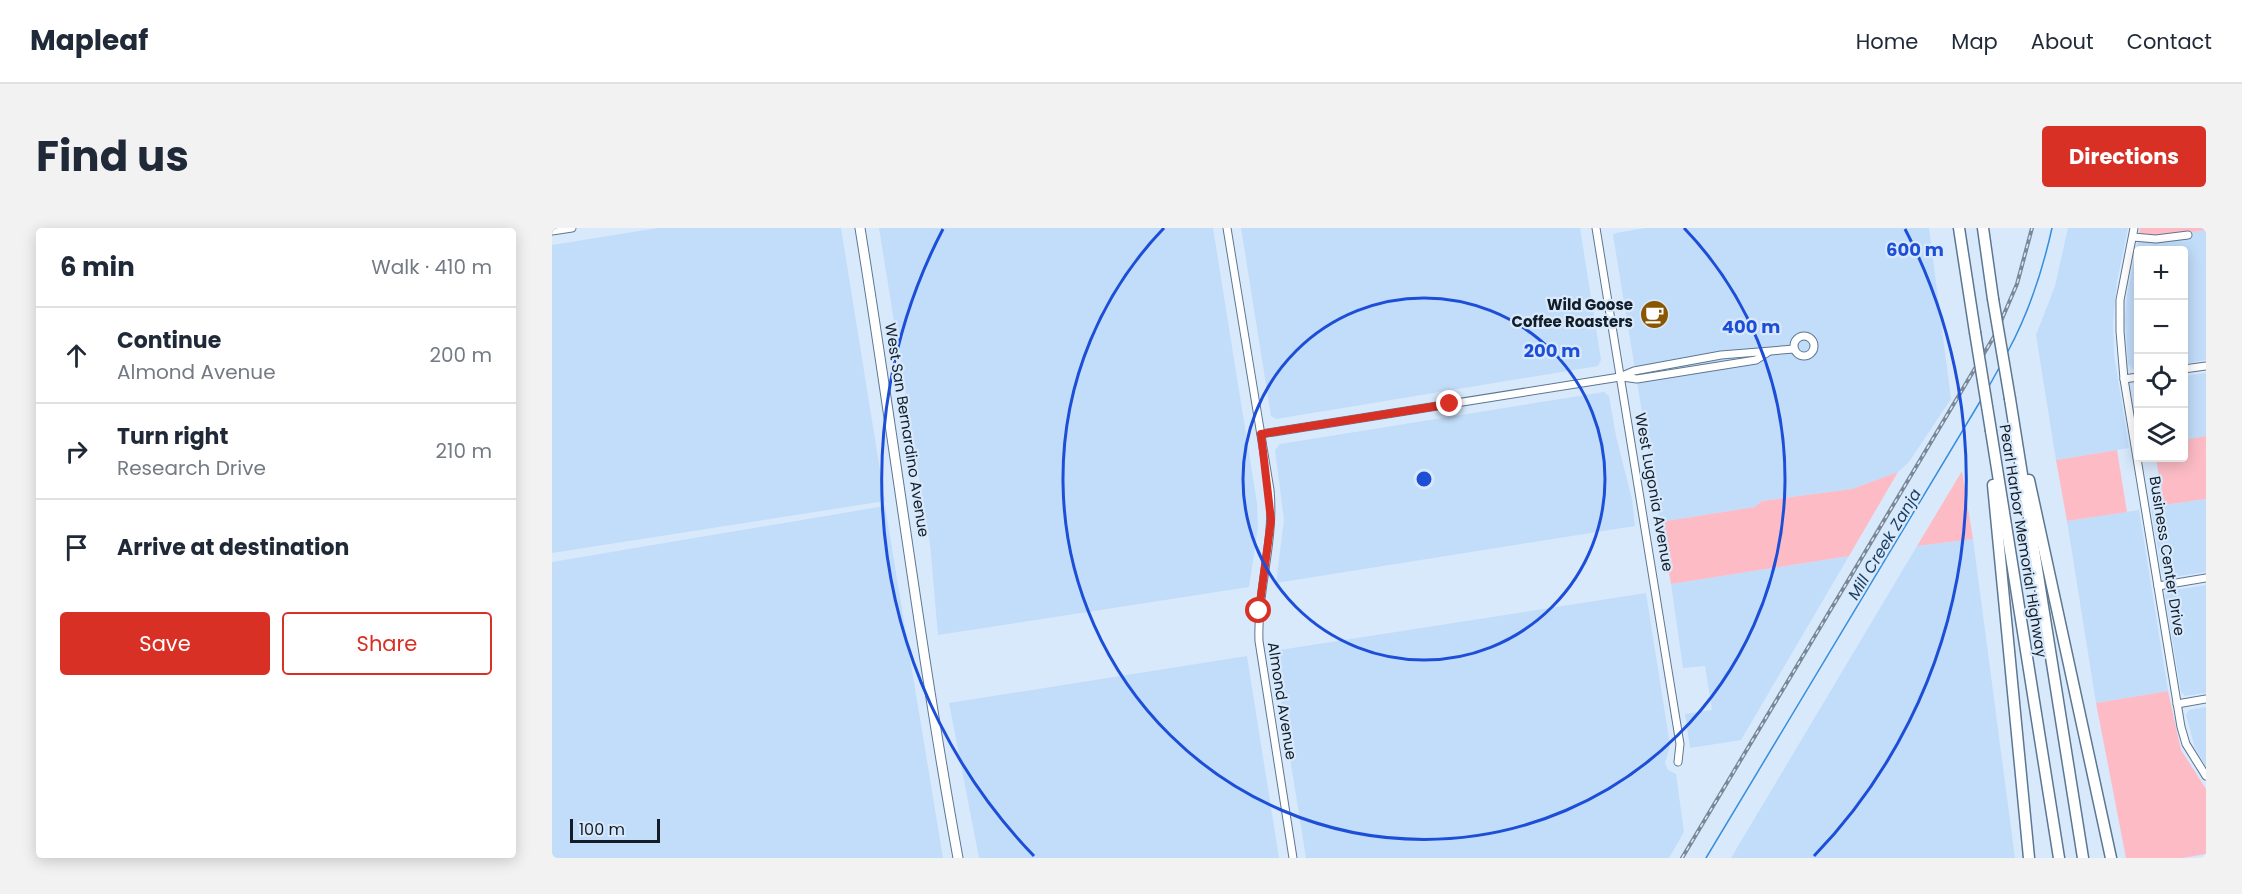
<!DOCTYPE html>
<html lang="en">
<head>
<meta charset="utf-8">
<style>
	:root { --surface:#fff; --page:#f2f2f3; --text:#1f2937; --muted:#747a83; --line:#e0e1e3; --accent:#d93025 }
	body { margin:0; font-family:Poppins,sans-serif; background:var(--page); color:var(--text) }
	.controls { position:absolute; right:18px; top:18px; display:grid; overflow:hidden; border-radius:6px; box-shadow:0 3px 15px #0003 }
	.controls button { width:54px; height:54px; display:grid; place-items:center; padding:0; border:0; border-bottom:2px solid var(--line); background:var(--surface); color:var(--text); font:30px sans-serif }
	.scale { position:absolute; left:18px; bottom:15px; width:90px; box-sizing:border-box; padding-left:6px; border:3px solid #121d27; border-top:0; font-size:16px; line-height:21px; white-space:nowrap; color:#121d27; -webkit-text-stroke:4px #d8e9fc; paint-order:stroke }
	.stop { position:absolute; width:18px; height:18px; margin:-14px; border:4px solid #d93025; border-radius:50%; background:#fff }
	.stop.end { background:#d93025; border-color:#fff; box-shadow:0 2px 6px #0008 }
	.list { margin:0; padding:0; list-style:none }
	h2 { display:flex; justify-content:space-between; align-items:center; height:78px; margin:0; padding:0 24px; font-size:26px }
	h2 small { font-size:20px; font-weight:400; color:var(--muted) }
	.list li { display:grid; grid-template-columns:39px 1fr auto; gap:18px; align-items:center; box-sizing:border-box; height:96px; padding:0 24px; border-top:2px solid var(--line) }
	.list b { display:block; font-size:22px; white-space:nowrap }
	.list p { margin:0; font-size:20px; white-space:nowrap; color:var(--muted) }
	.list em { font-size:20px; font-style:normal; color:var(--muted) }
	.actions { display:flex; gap:12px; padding:18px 24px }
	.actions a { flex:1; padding:14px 0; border:2px solid var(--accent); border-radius:6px; text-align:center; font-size:21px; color:var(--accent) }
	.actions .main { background:var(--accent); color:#fff }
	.icon { flex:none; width:33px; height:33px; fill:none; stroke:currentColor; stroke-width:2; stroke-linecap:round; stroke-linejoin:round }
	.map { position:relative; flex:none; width:1654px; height:630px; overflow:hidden; border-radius:6px }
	header { display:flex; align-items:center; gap:36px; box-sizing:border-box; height:84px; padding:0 30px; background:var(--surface); border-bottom:2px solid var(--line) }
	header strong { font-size:28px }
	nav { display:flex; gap:33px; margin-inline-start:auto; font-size:21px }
	.intro { display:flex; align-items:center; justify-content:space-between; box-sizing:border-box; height:144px; padding:0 36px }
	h1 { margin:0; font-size:42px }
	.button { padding:15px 27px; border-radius:6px; background:var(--accent); color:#fff; font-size:21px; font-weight:700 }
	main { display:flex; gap:36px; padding:0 36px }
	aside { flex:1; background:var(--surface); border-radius:6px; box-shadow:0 3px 15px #0003 }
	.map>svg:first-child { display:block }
</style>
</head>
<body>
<header>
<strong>Mapleaf</strong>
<nav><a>Home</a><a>Map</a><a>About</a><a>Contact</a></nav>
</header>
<div class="intro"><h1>Find us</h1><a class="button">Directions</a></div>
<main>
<aside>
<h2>6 min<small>Walk · 410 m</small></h2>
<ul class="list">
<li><svg class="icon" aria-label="ahead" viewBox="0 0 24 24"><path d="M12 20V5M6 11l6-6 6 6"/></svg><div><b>Continue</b><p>Almond Avenue</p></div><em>200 m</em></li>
<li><svg class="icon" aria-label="right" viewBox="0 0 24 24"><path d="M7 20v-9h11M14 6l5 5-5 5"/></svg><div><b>Turn right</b><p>Research Drive</p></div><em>210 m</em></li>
<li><svg class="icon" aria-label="arrive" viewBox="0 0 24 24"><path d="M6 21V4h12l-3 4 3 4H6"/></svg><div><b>Arrive at destination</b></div></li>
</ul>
<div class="actions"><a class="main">Save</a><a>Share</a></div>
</aside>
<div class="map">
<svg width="1654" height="630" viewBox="0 0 1654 630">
	<rect width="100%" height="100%" fill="#d8e9fc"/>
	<!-- built -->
	<g fill="#c2ddfa">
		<path d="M106,0H289L333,273L0,325V17Z"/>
		<path d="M327,0H661L705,275L706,300L697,359L386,407L378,317Z"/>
		<path d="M689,0H1028L1049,132L1046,138L724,191L719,188Z"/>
		<path d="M1093,0H1377L1399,171L1357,234L1346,244L1300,261L1210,273L1204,279L1108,294L1061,7L1064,5Z"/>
		<path d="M1516,0H1576L1565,53L1561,94L1562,127L1577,220L1504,232L1484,107L1503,58Z"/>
		<path d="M1654,2V132L1632,136V22H1586V143L1582,142L1576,136L1573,93L1575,67L1586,12Z"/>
		<path d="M1654,145V208L1632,212V148Z"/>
		<path d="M1052,164L1057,168L1064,208L1080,271L1083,298L724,355L732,292L723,222L728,216Z"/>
		<path d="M1654,271V344L1614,350L1610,346L1599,279Z"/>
		<path d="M333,278L391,630H0V334Z"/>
		<path d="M1587,282L1616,463L1544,475L1515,293Z"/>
		<path d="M1421,311L1463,630H1179L1365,318Z"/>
		<path d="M1297,328L1189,512L1138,520L1133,486L1160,482L1153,438L1131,440L1119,356Z"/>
		<path d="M1654,357V465L1633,468L1629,464L1613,366L1617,363Z"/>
		<path d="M1094,365L1118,517L1113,535L1116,542L1124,546L1132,604L1117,630H754L721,423Z"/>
		<path d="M695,428L727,630H427L397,475Z"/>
		<path d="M1654,479V539L1643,520L1634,487L1637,482Z"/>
	</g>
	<!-- green -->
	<g fill="#fdbcc5">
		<path d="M1588,0H1654V2L1586,12Z"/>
		<path d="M1654,208V271L1612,277L1604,230H1632V212Z"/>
		<path d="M1565,222L1575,284L1515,293L1504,232Z"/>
		<path d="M1410,243L1421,311L1365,318Z"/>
		<path d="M1346,244L1297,328L1119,356L1108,294L1203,279L1210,273L1300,261Z"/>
		<path d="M1616,463L1629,522L1654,561V626L1631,630H1574L1544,475Z"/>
	</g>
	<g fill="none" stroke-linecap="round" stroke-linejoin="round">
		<!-- stream -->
		<g stroke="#358ddc" stroke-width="1.5">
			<path d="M1455,125C1477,85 1490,45 1500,0"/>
			<path d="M1436,160L1447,140"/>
			<path d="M1154,630L1429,172"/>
		</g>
		<defs>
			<g id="minor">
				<path d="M675,0L718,262C723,313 705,362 707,413L741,630"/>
				<path d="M1044,0L1128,516L1126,534"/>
				<path d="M1582,0L1568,72V103L1572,151L1629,499L1634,516L1654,548"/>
				<path d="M0,3L20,0"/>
				<path d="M1581,9L1604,11L1636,7"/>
				<circle cx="1252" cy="118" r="10"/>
				<path d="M1632,141L1654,138"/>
				<path d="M1070,149L1085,151L1204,132L1216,124"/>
				<path d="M1572,151L1586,149"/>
				<path d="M709,206L1068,149L1082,143L1169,127L1242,121"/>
				<path d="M1606,358L1654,350"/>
				<path d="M1625,476L1654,471"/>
			</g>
			<path id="major" d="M308,0C342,210 368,421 406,630"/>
			<g id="highway">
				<path d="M1407,0L1423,104"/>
				<path d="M1431,0L1441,71"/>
				<path d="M1458,171L1531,630"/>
				<path d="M1439,203L1507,630"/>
				<path d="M1477,252L1559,630"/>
				<path d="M1441,257L1477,630"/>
			</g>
		</defs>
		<!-- minor casing -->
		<use href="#minor" stroke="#5d7792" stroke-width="9"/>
		<!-- major casing -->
		<use href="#major" stroke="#5d7792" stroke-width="11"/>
		<!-- highway casing -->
		<use href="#highway" stroke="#5d7792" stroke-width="13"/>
		<!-- minor -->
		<use href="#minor" stroke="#fff" stroke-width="7"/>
		<!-- major -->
		<use href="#major" stroke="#fff" stroke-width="9"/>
		<!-- highway -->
		<use href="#highway" stroke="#fff" stroke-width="10"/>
		<defs>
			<path id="rail" d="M1130,630L1443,107L1465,56L1480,0"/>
		</defs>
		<!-- rail casing -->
		<use href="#rail" stroke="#798796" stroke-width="4"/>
		<!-- rail -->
		<use href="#rail" stroke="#d8e9fc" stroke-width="1.5" stroke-dasharray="4.5" stroke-linecap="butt"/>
		<defs>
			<g id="highway-bridge">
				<path d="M1441,71L1458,171"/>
				<path d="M1423,104L1439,203"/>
			</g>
		</defs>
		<!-- highway-bridge casing -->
		<use href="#highway-bridge" stroke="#5d7792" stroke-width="13" stroke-linecap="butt"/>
		<!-- highway-bridge -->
		<use href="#highway-bridge" stroke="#fff" stroke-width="10"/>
	</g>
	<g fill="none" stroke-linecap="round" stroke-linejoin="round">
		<!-- route -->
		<path stroke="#d93025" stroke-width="8" d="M707,383L719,292L709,206L898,176"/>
	</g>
	<!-- distance rings -->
	<g fill="none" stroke="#1d4ed8" stroke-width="3">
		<circle cx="872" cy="251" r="181"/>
		<path d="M1132 0A361 361 0 1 1 612 0"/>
		<path d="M482 628A542 542 0 0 1 391 1M1353 1A542 542 0 0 1 1262 628"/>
	</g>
	<!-- icons -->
	<defs>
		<symbol id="cafe-disc" viewBox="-11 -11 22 22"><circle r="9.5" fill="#895601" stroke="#d8e9fc"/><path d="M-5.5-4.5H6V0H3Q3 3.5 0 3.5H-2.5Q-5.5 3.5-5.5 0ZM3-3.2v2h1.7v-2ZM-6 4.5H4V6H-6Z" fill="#fff"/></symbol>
	</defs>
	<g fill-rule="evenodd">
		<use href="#cafe-disc" x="1086" y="70" width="33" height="33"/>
	</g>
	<g text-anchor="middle" stroke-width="4.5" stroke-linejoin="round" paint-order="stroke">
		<!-- poi labels -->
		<g font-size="15" font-weight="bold" fill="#121d27" stroke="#d8e9fc" text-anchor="end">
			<text x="1081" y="82">Wild Goose<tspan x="1081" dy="17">Coffee Roasters</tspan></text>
		</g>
		<!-- street labels -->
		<g font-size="15" fill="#121d27" stroke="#d8e9fc">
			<text transform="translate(355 202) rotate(81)" y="5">West San Bernardino Avenue</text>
			<text transform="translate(1102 264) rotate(80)" y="5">West Lugonia Avenue</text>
			<text transform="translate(1471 313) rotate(81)" y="5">Pearl Harbor Memorial Highway</text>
			<text transform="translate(1615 328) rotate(81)" y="5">Business Center Drive</text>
			<text transform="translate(730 473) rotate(81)" y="5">Almond Avenue</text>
		</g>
		<!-- water labels -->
		<g font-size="16" font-style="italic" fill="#1a3d5e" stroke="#d8e9fc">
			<text transform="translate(1332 316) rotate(-59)" y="6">Mill Creek Zanja</text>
		</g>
	</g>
	<circle cx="872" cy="251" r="9" fill="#1d4ed8" stroke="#d8e9fc" stroke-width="3"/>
	<g font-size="18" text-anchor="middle" font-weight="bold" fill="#1d4ed8" stroke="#d8e9fc" stroke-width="4.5" stroke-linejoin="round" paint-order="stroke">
		<text x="1363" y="28">600 m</text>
		<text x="1199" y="105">400 m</text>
		<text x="1000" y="129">200 m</text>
	</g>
</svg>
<div class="controls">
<button>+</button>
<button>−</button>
<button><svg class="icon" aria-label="locate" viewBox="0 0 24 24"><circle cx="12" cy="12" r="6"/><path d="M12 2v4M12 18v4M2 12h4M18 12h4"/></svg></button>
<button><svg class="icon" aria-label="layers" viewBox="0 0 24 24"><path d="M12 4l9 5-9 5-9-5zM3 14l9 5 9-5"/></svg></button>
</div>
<div class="scale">100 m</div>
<div class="stop" style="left:707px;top:383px"></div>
<div class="stop end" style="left:898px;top:176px"></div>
</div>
</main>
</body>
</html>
